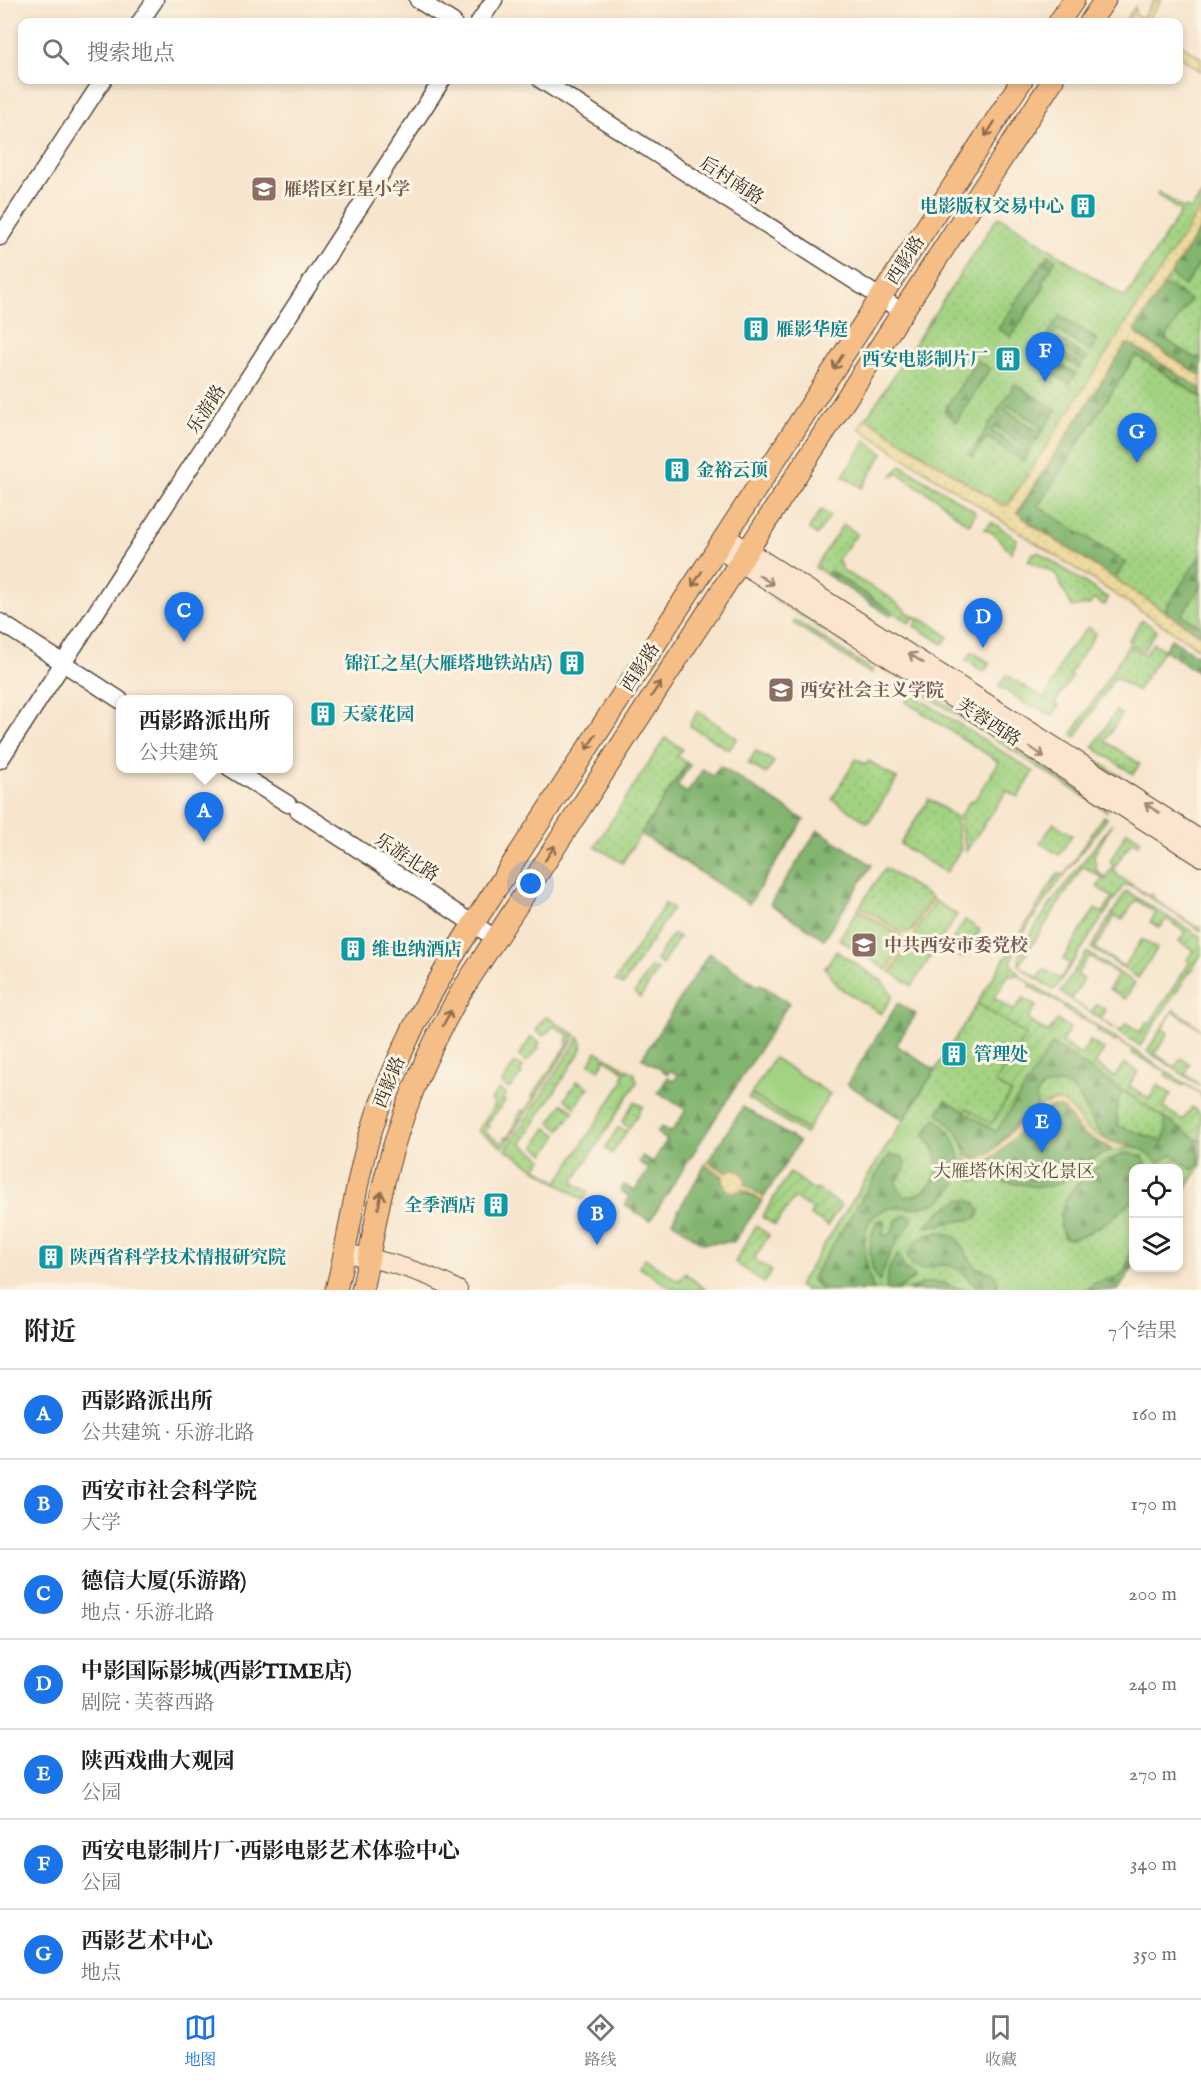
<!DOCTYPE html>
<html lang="zh">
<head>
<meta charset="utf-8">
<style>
	:root { --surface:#fff; --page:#f2f2f2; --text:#202124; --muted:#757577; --line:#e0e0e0; --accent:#1a73e8 }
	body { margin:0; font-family:"IM FELL English","Noto Serif SC",serif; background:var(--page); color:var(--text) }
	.controls { position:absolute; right:18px; bottom:18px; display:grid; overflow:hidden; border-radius:12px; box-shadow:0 3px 9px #0003 }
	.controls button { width:54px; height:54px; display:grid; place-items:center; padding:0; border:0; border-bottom:2px solid var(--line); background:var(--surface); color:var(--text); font:30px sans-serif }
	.you { position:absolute; left:531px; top:884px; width:21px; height:21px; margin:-15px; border:4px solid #fff; border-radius:50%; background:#1a73e8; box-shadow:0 0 0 9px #1a73e833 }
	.badge { display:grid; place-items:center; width:39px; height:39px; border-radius:50%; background:var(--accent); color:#fff; font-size:20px; font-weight:700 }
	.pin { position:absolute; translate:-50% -50px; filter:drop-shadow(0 2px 3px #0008) }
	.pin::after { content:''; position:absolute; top:32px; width:21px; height:18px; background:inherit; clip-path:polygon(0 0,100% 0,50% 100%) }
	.popup { position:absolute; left:116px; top:695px; width:177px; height:78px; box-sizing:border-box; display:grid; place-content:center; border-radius:12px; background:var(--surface); filter:drop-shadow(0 2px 4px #0005); font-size:20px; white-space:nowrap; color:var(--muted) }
	.popup b { font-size:22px; color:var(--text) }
	.popup::after { content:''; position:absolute; left:50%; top:100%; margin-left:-12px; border:12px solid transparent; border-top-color:var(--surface) }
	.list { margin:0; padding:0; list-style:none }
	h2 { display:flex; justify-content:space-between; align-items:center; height:78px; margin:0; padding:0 24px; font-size:26px }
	h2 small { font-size:20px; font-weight:400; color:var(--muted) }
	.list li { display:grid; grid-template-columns:39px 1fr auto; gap:18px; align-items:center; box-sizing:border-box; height:90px; padding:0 24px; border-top:2px solid var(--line) }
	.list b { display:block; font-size:22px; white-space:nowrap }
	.list p { margin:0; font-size:20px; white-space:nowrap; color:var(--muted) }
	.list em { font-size:20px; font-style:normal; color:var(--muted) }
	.icon { flex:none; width:33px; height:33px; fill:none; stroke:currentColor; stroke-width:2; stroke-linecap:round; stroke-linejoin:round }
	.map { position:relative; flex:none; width:1201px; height:1290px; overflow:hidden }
	.search { position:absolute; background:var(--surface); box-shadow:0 3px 9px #0003; left:18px; right:18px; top:18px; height:66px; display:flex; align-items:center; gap:15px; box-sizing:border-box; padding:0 21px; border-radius:12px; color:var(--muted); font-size:22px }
	.sheet { height:708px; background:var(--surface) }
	nav { display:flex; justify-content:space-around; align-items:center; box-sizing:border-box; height:84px; border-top:2px solid var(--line); background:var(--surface); font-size:16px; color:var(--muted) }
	nav a { display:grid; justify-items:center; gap:3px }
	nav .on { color:var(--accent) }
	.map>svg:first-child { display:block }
</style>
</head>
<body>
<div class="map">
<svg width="1201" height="1290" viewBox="0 0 1201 1290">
	<defs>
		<pattern id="grass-dots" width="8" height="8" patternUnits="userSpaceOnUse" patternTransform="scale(1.5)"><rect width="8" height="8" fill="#a3d382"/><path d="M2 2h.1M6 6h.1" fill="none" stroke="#8db570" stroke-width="1.8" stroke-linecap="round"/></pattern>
		<pattern id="forest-firs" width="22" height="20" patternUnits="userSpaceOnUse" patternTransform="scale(1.5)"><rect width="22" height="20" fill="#82b570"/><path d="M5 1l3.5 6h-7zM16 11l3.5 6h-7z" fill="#6c935b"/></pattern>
		<pattern id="sand-dots" width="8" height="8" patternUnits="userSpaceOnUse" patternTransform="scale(1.5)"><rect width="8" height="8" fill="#eeda9e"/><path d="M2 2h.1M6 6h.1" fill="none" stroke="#cdbb88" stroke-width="1.8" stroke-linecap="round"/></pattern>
		<pattern id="garden-furrows" width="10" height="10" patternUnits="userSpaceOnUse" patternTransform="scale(1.5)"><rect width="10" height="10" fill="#a3d382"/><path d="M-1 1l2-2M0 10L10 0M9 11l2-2" fill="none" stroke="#8db570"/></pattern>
	</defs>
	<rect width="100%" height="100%" fill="#fcf5e5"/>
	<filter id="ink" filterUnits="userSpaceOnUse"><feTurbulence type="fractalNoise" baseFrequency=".0167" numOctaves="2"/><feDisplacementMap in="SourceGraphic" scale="12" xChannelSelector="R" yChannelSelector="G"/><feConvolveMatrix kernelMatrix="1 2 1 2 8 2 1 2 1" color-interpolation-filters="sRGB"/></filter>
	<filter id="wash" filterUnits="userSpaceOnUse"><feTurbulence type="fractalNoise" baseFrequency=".008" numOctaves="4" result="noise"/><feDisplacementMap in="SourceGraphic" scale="24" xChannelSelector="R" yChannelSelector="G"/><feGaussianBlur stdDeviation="1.35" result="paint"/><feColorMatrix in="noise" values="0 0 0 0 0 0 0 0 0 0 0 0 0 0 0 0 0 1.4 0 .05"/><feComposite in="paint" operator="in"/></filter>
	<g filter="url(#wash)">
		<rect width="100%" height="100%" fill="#f7e5cd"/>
		<!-- grass -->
		<g fill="url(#grass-dots)" stroke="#6f7e50" stroke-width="1.5">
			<path d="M1158,192L1184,209L1186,207L1191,210L1201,195V643L863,423L997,218H1002L1125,298L1181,212L1157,195Z"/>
			<path d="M866,440L883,454L862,488L843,476Z"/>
			<path d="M901,465L973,510L975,514L969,524C954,517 946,503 931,495C920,488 910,483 900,474L892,476Z"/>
			<path d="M821,510L830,516L817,535L809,529Z"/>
			<path d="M992,522L1017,539L1011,553L993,533L984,529Z"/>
			<path d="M843,524L857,534L838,559L843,571L888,596L910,614L933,625L948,637L943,644L914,626L918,620L914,617L909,623L830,571L827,575L815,567Z"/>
			<path d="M1038,552L1108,598L1106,603L1104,605L1094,599L1089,605L1072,607L1055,573L1028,561L1033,553Z"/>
			<path d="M770,591L856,646L853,649L768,595Z"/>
			<path d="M795,620L873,670L871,674L793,623Z"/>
			<path d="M1088,627L1096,633L1069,675L1072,677L1055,703L1059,706L1052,716L1034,705L1032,708L999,686L1006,675L1045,699L1065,654Z"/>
			<path d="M1153,643L1164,650L1137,691L1115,677L1076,737L1072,734L1129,645L1145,655Z"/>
			<path d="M972,652L990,663L984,672L966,660Z"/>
			<path d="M867,653L1105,806L1107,811L864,656Z"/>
			<path d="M912,694L1034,772L1018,797L1007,791L966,851L959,817L971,800L974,801L999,762L906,702Z"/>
			<path d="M698,711L737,738L729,750L689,725Z"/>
			<path d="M1116,711L1122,714L1105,741L1140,764L1133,774L1093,747Z"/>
			<path d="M665,738L682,749L677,756L687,763L622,863L595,846Z"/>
			<path d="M756,751L774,762L766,774L748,763Z"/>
			<path d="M1081,751L1200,827L1198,830L1079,754Z"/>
			<path d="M856,759L866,765L869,761L897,779L868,823L832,799Z"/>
			<path d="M929,799L955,816L961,849L946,873L900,844Z"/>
			<path d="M1054,823L1072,835L1059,855L1040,843Z"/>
			<path d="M1112,824L1094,855L1096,869L1105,879L1113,866L1110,861L1127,831L1141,840L1138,844L1132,841L1113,869L1117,872L1116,874L1149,896L1151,894L1154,896L1153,898L1198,928L1201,926V931L1132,886L1124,885L1055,989H1052L1020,967L1038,978L1044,969L1060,979L1070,964L1063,959L1095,909L1102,913L1113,898L1097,887L1103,878L1083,866L1019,965L1020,950L1052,902Z"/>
			<path d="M885,868L932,898L911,931L902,933L860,906Z"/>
			<path d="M935,901L957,915L933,952L917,942L915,933Z"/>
			<path d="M665,904L673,908L623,985L615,981Z"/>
			<path d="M858,910L900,936L903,946L887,970L839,939Z"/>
			<path d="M965,920L980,930L962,958L947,948Z"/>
			<path d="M675,934L679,937L662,965L656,960L672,935Z"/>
			<path d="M915,946L931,956L912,986L891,972L906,948Z"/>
			<path d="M836,951L882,981L893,995L881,1014L840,988L825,968Z"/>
			<path d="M651,967L658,970L640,998L635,993Z"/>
			<path d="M981,998L1201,1142V1165L1179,1199L1178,1168H1134L1133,1267L1118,1290H805L798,1286Z"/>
			<path d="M547,1017L576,1035L503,1148L478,1131L495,1104L491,1100L499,1089L506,1094L503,1099L505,1101L486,1125L489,1126L485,1132L501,1143L505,1137L508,1138L522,1110L525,1112L534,1097L532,1096L568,1044L566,1042L570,1036L554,1026L544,1036L536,1031L542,1020Z"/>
			<path d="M531,1037L540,1042L537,1047L539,1048L526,1062L519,1056Z"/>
			<path d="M579,1037L582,1042V1049L521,1143L543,1159L536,1168L558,1182L624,1080L622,1078L625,1072L605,1059L599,1070L590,1064L596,1051L635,1074L637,1082L573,1182L588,1192L583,1200L506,1150Z"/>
			<path d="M515,1063L523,1067L520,1073L522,1074L509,1089L502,1083Z"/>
			<path d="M577,1081L589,1087L575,1107L565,1099Z"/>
			<path d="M751,1094L807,1130L805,1134L748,1098Z"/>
			<path d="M634,1102L643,1106L629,1128L622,1122Z"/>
			<path d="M562,1104L574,1111L560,1130L550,1123Z"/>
			<path d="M546,1128L558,1135L545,1154L535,1146Z"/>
			<path d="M618,1128L627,1131L612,1154L605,1148Z"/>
			<path d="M645,1258L679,1281L685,1273L706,1290H674L639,1267Z"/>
		</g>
		<!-- forest -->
		<g fill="url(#forest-firs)" stroke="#5e7047" stroke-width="1.5" fill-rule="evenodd">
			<path d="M1198,232L1201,234V261L1185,286L1174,278L1172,272Z"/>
			<path d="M1048,255L1056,260L1042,282L1045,285L1011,337L998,329Z"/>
			<path d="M1169,286L1190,300L1165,339L1196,359L1197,357L1201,359V376L1136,333V328L1162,288Z"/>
			<path d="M1060,316L1098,340L1090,352L1057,330L1053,335L1087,358L1084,362L1046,337Z"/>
			<path d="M1044,340L1082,365L1080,369L1046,347L1042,352L1076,374L1069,384L1031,360Z"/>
			<path d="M1126,344H1131L1201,389V397L1136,355L1038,506L1126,563L1115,579L1017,514Z"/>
			<path d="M977,360L990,369L956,422L944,411Z"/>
			<path d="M1015,384L1056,410L1036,441L996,414ZM1008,405L1041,426L1038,431L1005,410Z"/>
			<path d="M994,417L1034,444L1023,461L987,437L974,457L970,454ZM994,426L1027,448L1025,453L991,431Z"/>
			<path d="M1201,554V586L1182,615L1201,627V635L1164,611Z"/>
			<path d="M830,571L893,612L890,616L827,575Z"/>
			<path d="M1171,639L1201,658V674L1164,650Z"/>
			<path d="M687,763L690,765L677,786L687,793L703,769L713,776L720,766L804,820L749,904L641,834Z"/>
			<path d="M818,830L872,865L824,939L770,904Z"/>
			<path d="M709,953L758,986L760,984L789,1003L650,1221L625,1205L630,1197L620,1190L624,1185L635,1191L649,1169L639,1162L642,1156L653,1162L667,1140L657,1133L661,1127L671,1133L686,1110L658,1092L668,1077L674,1081L678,1075L670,1070L668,1074L642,1058Z"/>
			<path d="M898,1003L916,1014L896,1045L935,1070L903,1120L847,1084Z"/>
			<path d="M1052,1044L1122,1090L1116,1111L1118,1126L1163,1141L1166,1131L1164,1118L1197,1139L1199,1164L1192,1170L1172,1155L1159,1163C1152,1160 1149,1152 1141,1149C1130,1144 1116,1146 1106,1138C1083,1122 1085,1068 1040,1089L1036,1097L1037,1107C1029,1113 1021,1118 1014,1126C1001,1138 989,1165 968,1157L958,1132L938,1113L946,1100L996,1131Z"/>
			<path d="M743,1107L799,1142L764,1197L708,1161Z"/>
			<path d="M1053,1107L1064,1109L1081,1133L1111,1150C1102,1154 1094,1157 1086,1163C1077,1169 1070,1178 1060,1183C1038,1192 1016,1181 994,1181C982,1180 972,1186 966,1173L968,1166L990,1161L1022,1126Z"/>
			<path d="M935,1118C965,1140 972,1186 933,1204C917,1211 902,1205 887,1209C853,1217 865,1267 874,1290H824L813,1282L812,1278L889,1155L901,1156C911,1167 901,1173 896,1183L902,1195C909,1198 914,1196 920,1193C944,1179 941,1153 924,1136Z"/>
			<path d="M1129,1153L1143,1157L1148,1168H1134L1133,1200C1120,1213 1082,1243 1064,1238C1046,1201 1097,1159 1129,1153Z"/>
			<path d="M705,1165L723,1177L722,1181L762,1201L734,1242L702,1243L672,1221Z"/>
			<path d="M962,1199L976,1203L980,1213L977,1218L925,1227L942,1210Z"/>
			<path d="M905,1215L911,1216L912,1221L891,1250L879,1282C868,1266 867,1237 878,1220H883L885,1224L882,1235L888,1236L893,1231L896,1220Z"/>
			<path d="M941,1232L957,1238L974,1267L993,1273L998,1282L996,1290H980C970,1280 960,1266 945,1265C932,1264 924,1273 912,1265L908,1256C913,1240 925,1234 941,1232Z"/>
			<path d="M1133,1242V1267L1118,1290H1087C1098,1275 1117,1283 1124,1271C1129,1263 1130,1251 1133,1242Z"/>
			<path d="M898,1254L905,1268L915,1278L896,1290H886L889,1269Z"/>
			<path d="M939,1282L964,1290H908L925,1283Z"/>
		</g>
		<!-- sand -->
		<g fill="url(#sand-dots)" stroke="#94825e" stroke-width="1.5">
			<path d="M1154,0H1161L1148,19L1150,22H1125L1135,7V14L1142,19Z"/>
			<path d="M1179,43L1201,58V71L1179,56Z"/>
			<path d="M1201,208V227L1135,330L1137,335L1201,376V389L1131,344H1126L1017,512L1032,525L1201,635V650L859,428L866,418L1002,505H1008Z"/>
			<path d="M932,898L935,901L915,933L917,942L933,952L931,956L915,946L906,948L891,972L887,970L902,946L900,936L858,909L860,906L902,933L912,931Z"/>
			<path d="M1056,1101C1074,1103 1074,1118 1086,1128C1098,1138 1118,1145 1134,1147L1109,1151L1111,1149L1109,1147L1081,1133L1064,1109L1053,1107C1017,1119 1007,1163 970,1165L966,1170V1153L973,1159C1002,1158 1016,1107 1056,1101Z"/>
			<path d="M708,1161L725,1172C736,1165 747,1172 745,1185L764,1197L762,1201L743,1189C731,1196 721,1189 723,1176L705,1165Z"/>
		</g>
		<!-- garden -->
		<g fill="url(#garden-furrows)" stroke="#6f7e50" stroke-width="1.5">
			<path d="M1142,620L1157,630L1143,651L1128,641Z"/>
			<path d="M1103,816L1107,818C1089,846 1008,939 1012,965L1020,976L1201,1094V1098L1200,1093L1185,1084L1183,1086L1165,1075L1167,1072L1131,1053L1133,1050L1117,1040L1115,1042L1097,1031L1099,1028L1083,1018L1081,1020L1064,1009L1065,1006L1030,987L1031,984L1016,974L1014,976L1009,974L994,998L1014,1011L1023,998L1036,1006L1028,1020L1048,1033L1057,1020L1070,1028L1062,1042L1081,1055L1090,1041L1104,1050L1095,1064L1115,1077L1124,1063L1138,1072L1129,1086L1149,1099L1158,1085L1171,1094L1163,1108L1183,1120L1192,1107L1201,1114V1142L1052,1044L996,1132L965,1112L967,1108L991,1124L1011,1093L995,1083L1026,1035L977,1003L1058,873L1064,876Z"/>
			<path d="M1126,891L1201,937V955L1140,1046L1060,992L1087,952L1135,983L1125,999L1109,989L1118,975L1089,956L1077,974L1084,979L1071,1000L1091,1013L1097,1004L1106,1010L1101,1019L1120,1032L1126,1023L1140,1032L1147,1021L1150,1023L1190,962L1187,960L1193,950L1179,941L1185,932L1166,919L1160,928L1150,922L1156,913L1136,900L1122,920L1115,916L1095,948L1124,967L1142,939L1157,949L1138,978L1091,948Z"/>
			<path d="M1174,1009L1201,1029L1173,1011L1162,1029L1168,1033L1155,1054L1175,1067L1181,1058L1190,1064L1185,1074L1201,1086L1147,1051Z"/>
			<path d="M790,1172L815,1191L817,1189L841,1205L827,1226L810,1215L813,1210L795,1198L775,1225L762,1217Z"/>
			<path d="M756,1226L769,1235L754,1259L772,1271L764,1283L735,1262Z"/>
		</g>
		<!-- pitch -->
		<path fill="#a3d382" stroke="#6f7e50" stroke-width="1.5" d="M774,1058L830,1094L807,1130L751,1094Z"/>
	</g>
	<g filter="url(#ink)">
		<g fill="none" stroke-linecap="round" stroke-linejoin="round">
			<defs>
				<g id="tertiary">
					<path d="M418,0L453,22"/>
					<path d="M140,22L155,0"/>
					<path d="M479,22L494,0"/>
					<path d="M541,80L903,312"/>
					<path d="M0,237L103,80"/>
					<path d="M0,622L120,700"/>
					<path d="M0,760L442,80"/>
					<path d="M230,768L288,804"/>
					<path d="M298,810L495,938"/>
				</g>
				<g id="secondary">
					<path d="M725,536L1201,840"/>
					<path d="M717,548L1201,857"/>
					<path d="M344,1253C384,1260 422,1270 458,1290"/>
				</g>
				<g id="primary">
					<path d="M1059,22L1074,0"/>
					<path d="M1090,22L1105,0"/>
					<path d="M336,1290C349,1240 354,1188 369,1138C391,1064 427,997 468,932L1022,80"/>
					<path d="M362,1290C371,1251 376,1212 386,1174C402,1110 428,1049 461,992L1053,80"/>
				</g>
			</defs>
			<!-- tertiary casing -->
			<use href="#tertiary" stroke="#574638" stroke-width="19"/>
			<!-- secondary casing -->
			<use href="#secondary" stroke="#574638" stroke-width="20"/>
			<!-- primary casing -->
			<use href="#primary" stroke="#574638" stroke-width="23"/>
			<!-- tertiary -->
			<use href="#tertiary" stroke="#fff" stroke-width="16"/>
			<!-- secondary -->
			<use href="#secondary" stroke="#fbe5cf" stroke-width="18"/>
			<!-- primary -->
			<use href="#primary" stroke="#f6be87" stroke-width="21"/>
		</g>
		<!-- one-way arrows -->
		<defs><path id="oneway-shaft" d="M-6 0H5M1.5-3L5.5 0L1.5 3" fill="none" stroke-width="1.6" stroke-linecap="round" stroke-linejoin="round" transform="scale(1.5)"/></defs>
		<g stroke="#8f6d4d">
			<use href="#oneway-shaft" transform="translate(990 129) rotate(123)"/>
			<use href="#oneway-shaft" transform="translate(838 362) rotate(123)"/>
			<use href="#oneway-shaft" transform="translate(697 579) rotate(123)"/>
			<use href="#oneway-shaft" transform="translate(656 689) rotate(-57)"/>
			<use href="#oneway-shaft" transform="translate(591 742) rotate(123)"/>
			<use href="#oneway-shaft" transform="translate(550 853) rotate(-57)"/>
			<use href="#oneway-shaft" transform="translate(447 1018) rotate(-62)"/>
			<use href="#oneway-shaft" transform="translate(380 1200) rotate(-79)"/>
		</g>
		<g stroke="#9b8876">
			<use href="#oneway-shaft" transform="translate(766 580) rotate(33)"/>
			<use href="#oneway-shaft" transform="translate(916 658) rotate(-147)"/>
			<use href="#oneway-shaft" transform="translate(1037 752) rotate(33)"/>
			<use href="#oneway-shaft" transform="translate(1152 808) rotate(-147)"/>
		</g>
	</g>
	<!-- icons -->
	<defs>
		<symbol id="school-square" viewBox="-11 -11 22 22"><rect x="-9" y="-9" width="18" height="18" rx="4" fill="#8d6e63" stroke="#fcf5e5"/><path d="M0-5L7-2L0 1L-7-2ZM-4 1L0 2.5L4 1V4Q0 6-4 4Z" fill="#fff"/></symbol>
		<symbol id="building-square" viewBox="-11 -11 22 22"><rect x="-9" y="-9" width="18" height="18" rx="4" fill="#0f9aa8" stroke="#fcf5e5"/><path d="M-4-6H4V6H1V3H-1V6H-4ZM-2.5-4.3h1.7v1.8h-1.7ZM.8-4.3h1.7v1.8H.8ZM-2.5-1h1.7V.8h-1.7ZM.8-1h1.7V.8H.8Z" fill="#fff"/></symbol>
		<symbol id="university-square" viewBox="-11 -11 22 22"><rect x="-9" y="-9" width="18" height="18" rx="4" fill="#8d6e63" stroke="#fcf5e5"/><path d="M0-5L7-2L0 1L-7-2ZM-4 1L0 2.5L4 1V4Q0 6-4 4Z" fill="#fff"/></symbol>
	</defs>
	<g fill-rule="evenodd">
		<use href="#school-square" x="249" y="174" width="30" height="30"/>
		<use href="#building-square" x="1068" y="191" width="30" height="30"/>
		<use href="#building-square" x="741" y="314" width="30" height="30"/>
		<use href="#building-square" x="993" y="344" width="30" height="30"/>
		<use href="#building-square" x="662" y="455" width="30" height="30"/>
		<use href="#building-square" x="557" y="648" width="30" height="30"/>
		<use href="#university-square" x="766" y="675" width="30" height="30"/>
		<use href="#building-square" x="308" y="699" width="30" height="30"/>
		<use href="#school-square" x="849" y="930" width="30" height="30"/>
		<use href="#building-square" x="338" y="934" width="30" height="30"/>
		<use href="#building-square" x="939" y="1039" width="30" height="30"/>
		<use href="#building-square" x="481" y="1190" width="30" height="30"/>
		<use href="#building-square" x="36" y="1242" width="30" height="30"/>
	</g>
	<g text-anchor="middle" stroke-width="6" stroke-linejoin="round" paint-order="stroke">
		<!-- street labels -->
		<g font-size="18" fill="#3b2a1e" stroke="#fcf5e5">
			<text transform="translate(732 180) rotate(33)" y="6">后村南路</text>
			<text transform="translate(905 260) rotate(-57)" y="6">西影路</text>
			<text transform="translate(206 409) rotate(-57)" y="6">乐游路</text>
			<text transform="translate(640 667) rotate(-57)" y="6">西影路</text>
			<text transform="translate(989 722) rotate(33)" y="6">芙蓉西路</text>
			<text transform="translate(407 857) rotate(33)" y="6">乐游北路</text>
			<text transform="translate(389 1082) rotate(-68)" y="6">西影路</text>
		</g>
		<!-- education labels -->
		<g font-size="18" font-weight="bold" fill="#785e54" stroke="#fcf5e5" text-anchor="start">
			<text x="284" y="195">雁塔区红星小学</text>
			<text x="800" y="696">西安社会主义学院</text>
			<text x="884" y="951">中共西安市委党校</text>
		</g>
		<!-- culture labels -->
		<g font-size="18" font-weight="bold" fill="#0d838f" stroke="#fcf5e5" text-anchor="start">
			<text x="1064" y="212" text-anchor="end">电影版权交易中心</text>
			<text x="776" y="335">雁影华庭</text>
			<text x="988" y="365" text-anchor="end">西安电影制片厂</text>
			<text x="696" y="476">金裕云顶</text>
			<text x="552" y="669" text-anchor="end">锦江之星(大雁塔地铁站店)</text>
			<text x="342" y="720">天豪花园</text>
			<text x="372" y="955">维也纳酒店</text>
			<text x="974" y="1060">管理处</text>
			<text x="476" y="1211" text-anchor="end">全季酒店</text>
			<text x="70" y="1263">陕西省科学技术情报研究院</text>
		</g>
		<!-- park labels -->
		<g font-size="18" fill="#555437" stroke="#fcf5e5">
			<text x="1014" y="1177">大雁塔休闲文化景区</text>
		</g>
	</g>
</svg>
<div class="controls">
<button><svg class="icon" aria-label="locate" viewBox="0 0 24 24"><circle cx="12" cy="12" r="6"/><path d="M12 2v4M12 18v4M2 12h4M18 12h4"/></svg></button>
<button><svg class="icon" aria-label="layers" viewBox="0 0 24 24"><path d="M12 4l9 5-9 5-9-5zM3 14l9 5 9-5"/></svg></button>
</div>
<div class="you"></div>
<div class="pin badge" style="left:204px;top:842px">A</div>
<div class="popup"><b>西影路派出所</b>公共建筑</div>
<div class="pin badge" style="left:597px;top:1245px">B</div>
<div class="pin badge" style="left:184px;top:642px">C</div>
<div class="pin badge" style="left:983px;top:648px">D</div>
<div class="pin badge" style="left:1042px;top:1153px">E</div>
<div class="pin badge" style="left:1045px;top:382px">F</div>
<div class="pin badge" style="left:1137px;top:463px">G</div>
<div class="search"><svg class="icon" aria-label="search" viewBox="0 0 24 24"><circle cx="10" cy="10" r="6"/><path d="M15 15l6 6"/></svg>搜索地点</div>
</div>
<section class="sheet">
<h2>附近<small>7个结果</small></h2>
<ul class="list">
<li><span class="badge">A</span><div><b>西影路派出所</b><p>公共建筑 · 乐游北路</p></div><em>160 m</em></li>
<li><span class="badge">B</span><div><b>西安市社会科学院</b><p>大学</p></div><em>170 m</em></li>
<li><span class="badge">C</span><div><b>德信大厦(乐游路)</b><p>地点 · 乐游北路</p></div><em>200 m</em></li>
<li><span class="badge">D</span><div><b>中影国际影城(西影TIME店)</b><p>剧院 · 芙蓉西路</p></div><em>240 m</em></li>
<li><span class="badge">E</span><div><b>陕西戏曲大观园</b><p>公园</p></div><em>270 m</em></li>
<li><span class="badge">F</span><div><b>西安电影制片厂·西影电影艺术体验中心</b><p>公园</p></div><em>340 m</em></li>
<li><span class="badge">G</span><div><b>西影艺术中心</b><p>地点</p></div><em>350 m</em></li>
</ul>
</section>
<nav>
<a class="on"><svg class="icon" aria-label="map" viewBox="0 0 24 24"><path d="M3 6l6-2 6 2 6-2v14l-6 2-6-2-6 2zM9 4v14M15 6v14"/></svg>地图</a>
<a><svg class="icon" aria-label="directions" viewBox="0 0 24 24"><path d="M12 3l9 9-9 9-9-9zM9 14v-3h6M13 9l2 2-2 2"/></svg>路线</a>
<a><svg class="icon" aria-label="saved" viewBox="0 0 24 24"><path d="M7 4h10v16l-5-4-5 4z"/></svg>收藏</a>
</nav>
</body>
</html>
